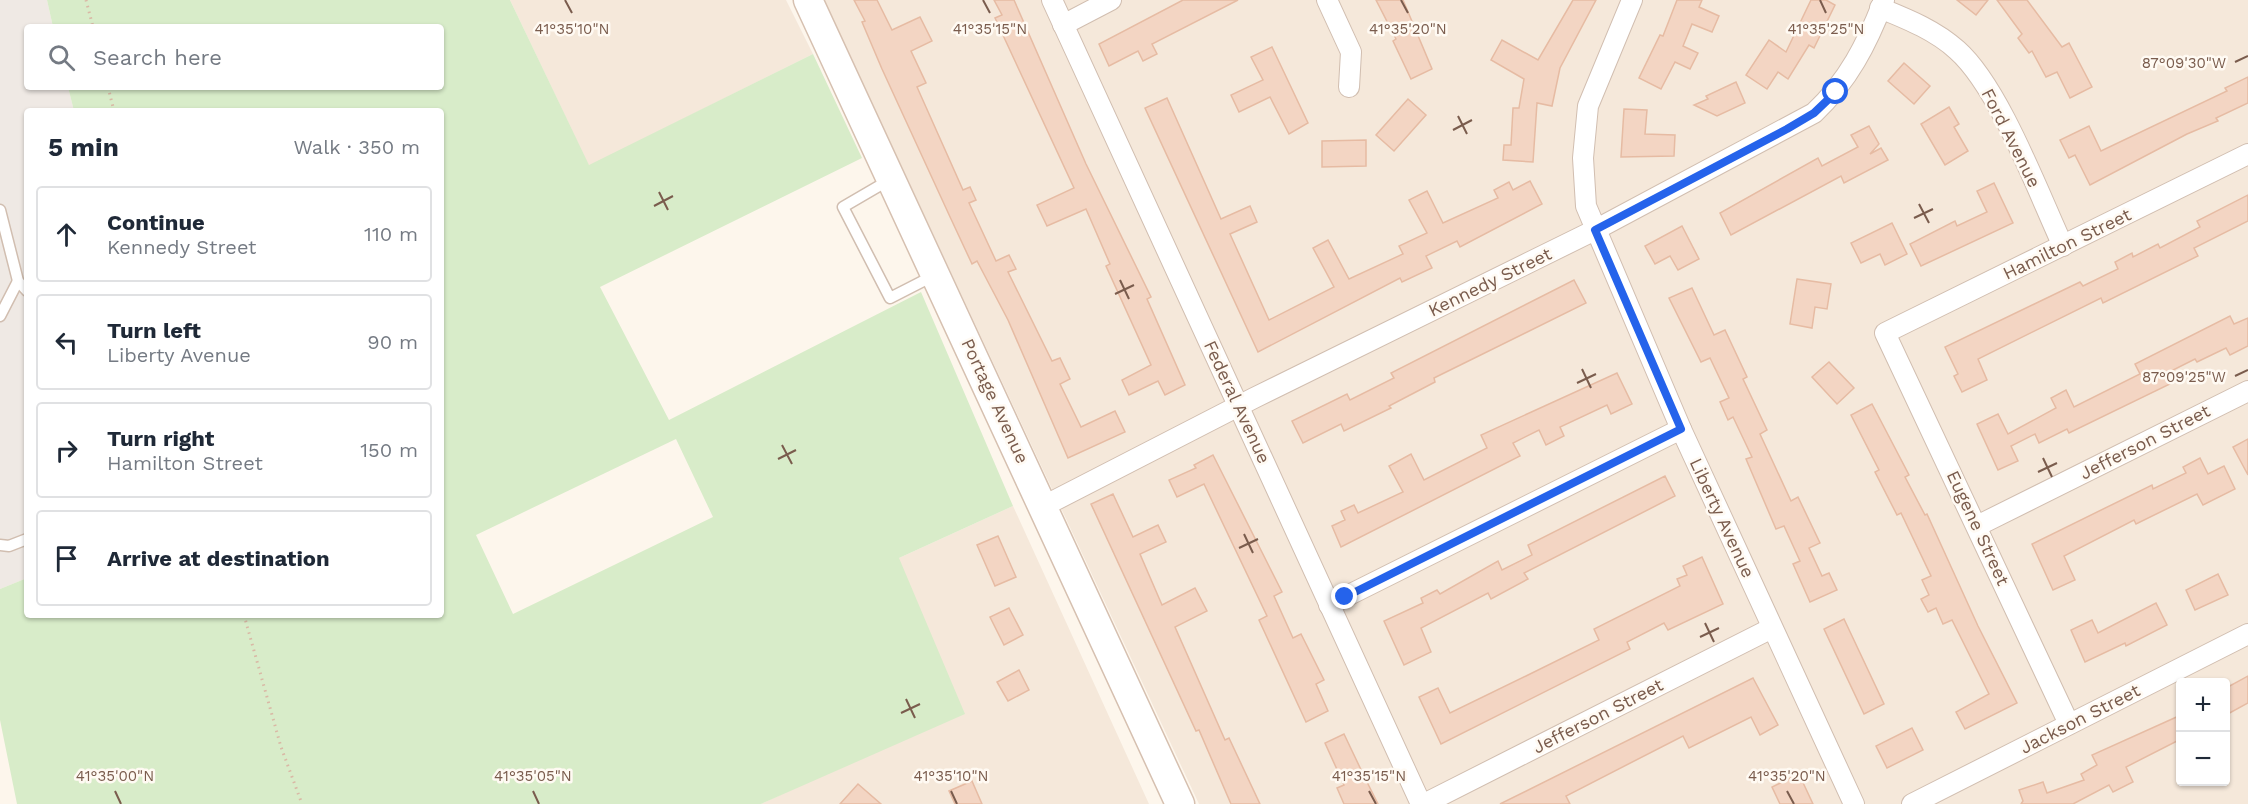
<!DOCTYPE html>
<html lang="en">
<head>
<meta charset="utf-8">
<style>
	:root { --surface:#fff; --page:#f2f2f3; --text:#1f2937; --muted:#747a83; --line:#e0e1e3 }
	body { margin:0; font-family:"Work Sans",sans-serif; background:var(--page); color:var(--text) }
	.controls { position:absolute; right:18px; bottom:18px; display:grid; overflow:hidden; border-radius:6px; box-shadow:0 2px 4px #0004 }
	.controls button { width:54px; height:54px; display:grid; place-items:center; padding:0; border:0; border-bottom:2px solid var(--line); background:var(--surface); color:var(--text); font:30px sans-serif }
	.stop { position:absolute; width:18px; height:18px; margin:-14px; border:4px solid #2563eb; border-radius:50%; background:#fff }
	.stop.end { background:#2563eb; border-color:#fff; box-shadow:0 2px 6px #0008 }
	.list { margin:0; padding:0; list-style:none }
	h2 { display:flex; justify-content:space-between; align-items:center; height:78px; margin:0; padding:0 24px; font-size:26px }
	h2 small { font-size:20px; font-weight:400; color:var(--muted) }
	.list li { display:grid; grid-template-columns:39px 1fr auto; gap:18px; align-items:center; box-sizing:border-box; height:96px; margin:0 12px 12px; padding:0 12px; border:2px solid var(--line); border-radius:6px }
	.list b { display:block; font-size:22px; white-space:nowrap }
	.list p { margin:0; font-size:20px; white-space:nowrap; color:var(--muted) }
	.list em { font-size:20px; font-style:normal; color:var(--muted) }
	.icon { flex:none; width:33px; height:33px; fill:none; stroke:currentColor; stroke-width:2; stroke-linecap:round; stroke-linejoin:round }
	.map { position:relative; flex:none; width:2248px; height:804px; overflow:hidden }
	.search { position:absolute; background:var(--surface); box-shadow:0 2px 4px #0004; left:24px; top:24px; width:420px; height:66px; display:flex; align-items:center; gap:15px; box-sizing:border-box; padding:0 21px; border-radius:6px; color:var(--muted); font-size:22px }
	.panel { position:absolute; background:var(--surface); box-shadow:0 2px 4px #0004; left:24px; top:108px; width:420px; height:510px; border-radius:6px }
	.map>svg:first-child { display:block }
</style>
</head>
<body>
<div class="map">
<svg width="2248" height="804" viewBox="0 0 2248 804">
	<rect width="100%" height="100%" fill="#fdf6ec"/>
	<!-- residential -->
	<g fill="#f5e8da" fill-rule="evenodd">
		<path d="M510,0H786L813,54L589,166Z"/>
		<path d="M824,0H2248V804H1199ZM2180,682H2226V782H2180Z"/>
		<path d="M1013,506L1149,804H761L833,770L899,558Z"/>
	</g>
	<!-- industrial -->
	<path fill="#efe9e4" d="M0,0H47L53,27H27V87H68L74,111H27V578L0,589Z"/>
	<!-- green -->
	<path fill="#d8ecc9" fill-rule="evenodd" d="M47,0H510L589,165L813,54L862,158L600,287L669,420L921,292L1013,506L899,558L965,714L761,804H17L0,720V589L27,578V615H441V111H74L68,87H441V27H53ZM676,439L713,517L513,614L476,535Z"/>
	<!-- building -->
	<g fill="#f3d5c3" stroke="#e6bba3" stroke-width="1.5">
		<path d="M854,0H877L892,30L920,17L932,41L911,51L926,83L917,87L963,190L970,187L976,200L969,203L996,261L1009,255L1016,269L1008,272L1052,361L1060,358L1070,379L1060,384L1081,427L1115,411L1125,432L1068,458L1008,320L977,261L972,264L951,219L882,69L862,22L865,21Z"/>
		<path d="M994,0H1014L1086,164L1151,297L1147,299L1185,385L1165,395L1158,381L1129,395L1122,380L1151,365L1106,266L1110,264L1086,209L1047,226L1037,205L1074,188L995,18L1002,15Z"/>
		<path d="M1183,0H1238L1152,44L1157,54L1143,61L1138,51L1109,66L1099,44Z"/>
		<path d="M1376,0H1403L1432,69L1411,79L1393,41L1396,39Z"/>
		<path d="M1573,0H1596L1560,68L1552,106L1537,103L1533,162L1503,160L1504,145H1511L1513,108H1519L1524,79L1491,60L1502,40L1538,60Z"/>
		<path d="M1677,0H1702L1699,7L1719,16L1712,32L1692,24L1683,46L1698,53L1690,69L1675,62L1661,89L1639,78L1660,35L1663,36Z"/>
		<path d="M1811,0H1826L1835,5L1814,48L1809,45L1788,79L1778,72L1767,89L1746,75L1769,40L1786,52Z"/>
		<path d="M1957,0H1988L1976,15Z"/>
		<path d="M1997,0H2027L2062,47L2069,43L2092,87L2070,98L2057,72L2046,77L2032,51L2029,53L2018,38L2022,34Z"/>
		<path d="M1272,47L1308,123L1289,134L1270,97L1239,112L1231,95L1263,80L1251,57Z"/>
		<path d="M1904,63L1930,86L1914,104L1888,81Z"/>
		<path d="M2248,77V103L2216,118L2218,121L2187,134L2090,185L2075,155L2069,158L2060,140L2089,126L2101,151L2227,91L2225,88Z"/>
		<path d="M1736,82L1745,103L1717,116L1694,105L1708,99L1706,96Z"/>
		<path d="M1167,98L1221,219L1250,206L1257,222L1230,234L1269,320L1334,287L1313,248L1328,240L1349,279L1403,254L1399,246L1427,233L1409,200L1427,191L1443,223L1498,198L1494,190L1509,182L1513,190L1530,181L1542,204L1460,247L1457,241L1426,256L1432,268L1402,282L1400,278L1258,352L1145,108Z"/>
		<path d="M1408,99L1426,115L1394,151L1376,135Z"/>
		<path d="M1949,107L1959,124L1954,127L1968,151L1945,165L1921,124Z"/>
		<path d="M1624,109L1647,110L1645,134L1675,135L1674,156L1621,157Z"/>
		<path d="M1869,126L1879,144L1870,154L1881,148L1888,160L1844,183L1841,176L1731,235L1720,213L1818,158L1822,166L1858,147L1851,135Z"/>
		<path d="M1366,140V166L1322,167V141Z"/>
		<path d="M1994,183L2013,223L1921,266L1910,244L1955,221L1957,226L1987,212L1977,191Z"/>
		<path d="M2248,195V221L2194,248L2198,256L2103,303L2101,298L1978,359L1987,380L1962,392L1954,376L1958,374L1945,347L2080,282L2083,286L2118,269L2115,262L2132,253L2133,257L2158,244L2160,248L2200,227L2197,221Z"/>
		<path d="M1892,223L1907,254L1885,265L1880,254L1861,263L1851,243Z"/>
		<path d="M1682,226L1699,259L1678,270L1670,256L1655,264L1645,246Z"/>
		<path d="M1797,279L1831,284L1827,309L1815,307L1812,328L1790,324Z"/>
		<path d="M1574,280L1586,303L1434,378L1435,382L1389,406L1391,408L1344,431L1341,424L1303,443L1292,421L1347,394L1350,400L1394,378L1391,373Z"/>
		<path d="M1692,288L1714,335L1725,330L1747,377L1743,379L1767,430L1760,434L1791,501L1798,497L1820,543L1809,548L1822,576L1829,573L1837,590L1810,602L1793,564L1800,561L1784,526L1776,529L1746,459L1752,457L1733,417L1728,420L1720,402L1729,398L1710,358L1701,362L1669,298Z"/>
		<path d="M2230,316L2234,324L2248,318V346L2230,355L2226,348L2197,362L2195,359L2167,373L2172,383L2069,433L2067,429L2039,443L2035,434L2011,446L2018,461L1998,470L1977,424L1998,414L2008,434L2056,408L2051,398L2066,390L2074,407L2140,374L2135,364Z"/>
		<path d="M1829,362L1854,388L1837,404L1812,377Z"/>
		<path d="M1617,373L1632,404L1611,414L1607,405L1560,427L1564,436L1546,445L1539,430L1513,443L1520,456L1341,547L1332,526L1345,520L1341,511L1354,505L1358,513L1403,492L1389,466L1411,454L1424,480L1487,448L1481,435Z"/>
		<path d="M1872,404L1909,475L1905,477L1925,515L1927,514L1978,626L2017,703L1965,729L1956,712L1989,694L1952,620L1943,624L1936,608L1928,612L1921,599L1929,595L1922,580L1931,576L1901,513L1897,515L1875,472L1879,470L1851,415Z"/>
		<path d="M2248,439V475L2233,447Z"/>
		<path d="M1213,455L1282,592L1274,596L1293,638L1301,634L1324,680L1316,684L1328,711L1306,722L1259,620L1267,616L1204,484L1177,497L1169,480L1196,468L1194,465Z"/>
		<path d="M2200,458L2208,474L2224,466L2235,489L2203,505L2197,494L2136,524L2134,520L2064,556L2075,580L2053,590L2032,544L2152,485L2153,489L2186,473L2183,467Z"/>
		<path d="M1665,476L1675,496L1524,573L1528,579L1491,599L1488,593L1421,628L1431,652L1404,665L1384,621L1423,603L1421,598L1437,590L1440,594L1498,561L1502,570L1532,555L1528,545Z"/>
		<path d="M1113,494L1133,537L1158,525L1166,542L1140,554L1162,605L1195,588L1207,611L1175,627L1225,740L1229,738L1260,804H1231L1199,730L1196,731L1091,504Z"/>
		<path d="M998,536L1016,577L995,586L977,545Z"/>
		<path d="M1702,557L1723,604L1668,630L1664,623L1627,642L1630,649L1441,744L1419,697L1438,688L1450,713L1526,676L1599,640L1594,629L1680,586L1677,579L1687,575L1683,566Z"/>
		<path d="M2218,574L2228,595L2195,610L2186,590Z"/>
		<path d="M2156,603L2167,625L2126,646L2125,643L2085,662L2071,630L2092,620L2098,633Z"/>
		<path d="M1009,608L1023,635L1004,645L990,617Z"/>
		<path d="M1844,619L1884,704L1864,714L1824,629Z"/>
		<path d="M1019,670L1029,690L1008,701L997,682Z"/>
		<path d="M2248,676V703L2226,715V688Z"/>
		<path d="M1753,678L1778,725L1760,735L1751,717L1689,748L1683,736L1566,796L1570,804H1500Z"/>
		<path d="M2181,715V739L2126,767L2133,782L2113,792L2109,785L2073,804H2021L2023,801L2019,790L2043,782L2047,793L2084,780L2081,774L2097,765L2092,755Z"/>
		<path d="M1912,728L1923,750L1887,768L1876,746Z"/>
		<path d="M1344,734L1364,776L1378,804H1344L1337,788L1344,785L1325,743Z"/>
		<path d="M1799,774L1813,804H1780L1772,787Z"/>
		<path d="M972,781L982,804H955L949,791Z"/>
		<path d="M858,784L881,804H840Z"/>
	</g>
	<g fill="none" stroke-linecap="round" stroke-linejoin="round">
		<defs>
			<g id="lane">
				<path d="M891,179L843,207L890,298L933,276"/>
				<path d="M0,210L18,281L27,291"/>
				<path d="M0,316L18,281"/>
				<path d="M0,545L9,546L27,539"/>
			</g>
			<g id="street">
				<path d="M1052,0L1421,804"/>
				<path d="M1327,0L1351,52L1349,87"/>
				<path d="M1632,0L1588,106L1583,158L1586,206L1681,429L1854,804"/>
				<path d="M1880,8C1907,19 1935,30 1957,50C1999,87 2038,192 2063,246"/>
				<path d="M1063,25L1111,0"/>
				<path d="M1044,506L1254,398L1595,230L1814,113C1848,81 1867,44 1884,0"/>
				<path d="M1977,526L2248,391"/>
				<path d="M1329,605L1681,429"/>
				<path d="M2069,724L1885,333L2248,154"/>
				<path d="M1424,804L1772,628"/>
				<path d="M1912,804L2248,634"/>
			</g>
			<path id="secondary" d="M808,0L1180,804"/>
		</defs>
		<!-- lane casing -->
		<use href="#lane" stroke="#d1beb0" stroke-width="13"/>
		<!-- street casing -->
		<use href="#street" stroke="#d1beb0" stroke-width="22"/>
		<!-- secondary casing -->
		<use href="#secondary" stroke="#d6c0b0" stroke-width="31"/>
		<!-- path -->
		<g stroke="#d9b8a5" stroke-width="3" stroke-dasharray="1.5 4.5" stroke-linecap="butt">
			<path d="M86,0L93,27"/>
			<path d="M108,87L114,111"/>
			<path d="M244,615L281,747L302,804"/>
		</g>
		<!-- lane -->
		<use href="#lane" stroke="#fff" stroke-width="10"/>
		<!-- street -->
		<use href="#street" stroke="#fff" stroke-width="20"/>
		<!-- secondary -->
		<use href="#secondary" stroke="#fff" stroke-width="28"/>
	</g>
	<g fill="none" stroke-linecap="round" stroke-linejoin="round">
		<!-- route -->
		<path stroke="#2563eb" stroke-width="8" d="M1345,597L1681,429L1595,230L1787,129L1814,113L1836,92"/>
	</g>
	<!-- ticks -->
	<path fill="none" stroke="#7a5c4d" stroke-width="2" d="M565,0L572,13M983,0L990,13M1401,0L1408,13M1820,0L1826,13M2235,62L2248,56M1458,116L1467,134M1453,130L1472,120M659,192L668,210M1919,204L1929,223M654,206L673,196M1914,218L1933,209M1120,280L1129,299M1115,294L1134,285M1582,369L1591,388M2235,376L2248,370M1577,383L1596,374M782,445L792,464M2043,458L2052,477M778,459L796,450M2038,472L2057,463M1244,534L1253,553M1239,548L1258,539M1705,623L1714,642M1700,637L1719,628M906,699L915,718M901,713L920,704M115,791L121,804M533,791L539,804M951,791L957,804M1369,791L1376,804M1787,791L1794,804"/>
	<g text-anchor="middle" stroke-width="5" stroke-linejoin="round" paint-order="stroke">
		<!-- street labels -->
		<g font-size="18" fill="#7a5c4d" stroke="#fffaf3">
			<text transform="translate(2011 138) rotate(63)" y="6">Ford Avenue</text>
			<text transform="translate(2067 244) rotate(-26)" y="6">Hamilton Street</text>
			<text transform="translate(1490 282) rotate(-26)" y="6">Kennedy Street</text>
			<text transform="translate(995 401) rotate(65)" y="6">Portage Avenue</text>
			<text transform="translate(1237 402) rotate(65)" y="6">Federal Avenue</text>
			<text transform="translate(2145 442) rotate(-27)" y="6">Jefferson Street</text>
			<text transform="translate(1722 518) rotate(65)" y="6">Liberty Avenue</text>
			<text transform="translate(1978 528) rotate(65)" y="6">Eugene Street</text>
			<text transform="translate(1598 716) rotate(-27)" y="6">Jefferson Street</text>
			<text transform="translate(2080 719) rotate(-27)" y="6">Jackson Street</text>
		</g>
	</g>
	<g font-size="15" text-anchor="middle" fill="#7a5c4d" stroke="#fffaf3" stroke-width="5" stroke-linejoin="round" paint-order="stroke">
		<text x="572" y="34">41°35'10"N</text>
		<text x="990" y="34">41°35'15"N</text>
		<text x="1408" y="34">41°35'20"N</text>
		<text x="1826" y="34">41°35'25"N</text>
		<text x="2184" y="68">87°09'30"W</text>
		<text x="2184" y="382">87°09'25"W</text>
		<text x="115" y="781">41°35'00"N</text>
		<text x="533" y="781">41°35'05"N</text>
		<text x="951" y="781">41°35'10"N</text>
		<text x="1369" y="781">41°35'15"N</text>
		<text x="1787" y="781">41°35'20"N</text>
	</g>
</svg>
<div class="controls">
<button>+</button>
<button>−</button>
</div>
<div class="stop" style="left:1836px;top:92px"></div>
<div class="stop end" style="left:1345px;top:597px"></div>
<div class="search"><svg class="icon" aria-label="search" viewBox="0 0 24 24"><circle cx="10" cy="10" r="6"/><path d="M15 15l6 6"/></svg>Search here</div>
<section class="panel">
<h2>5 min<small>Walk · 350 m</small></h2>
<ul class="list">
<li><svg class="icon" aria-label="ahead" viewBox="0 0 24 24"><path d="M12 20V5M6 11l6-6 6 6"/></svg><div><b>Continue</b><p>Kennedy Street</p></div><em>110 m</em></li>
<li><svg class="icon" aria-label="left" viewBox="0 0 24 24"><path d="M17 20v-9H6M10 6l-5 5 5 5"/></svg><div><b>Turn left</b><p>Liberty Avenue</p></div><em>90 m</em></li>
<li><svg class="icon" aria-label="right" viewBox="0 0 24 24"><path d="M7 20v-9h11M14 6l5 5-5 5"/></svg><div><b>Turn right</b><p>Hamilton Street</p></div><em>150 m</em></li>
<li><svg class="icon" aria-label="arrive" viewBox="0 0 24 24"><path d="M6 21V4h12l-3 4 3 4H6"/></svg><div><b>Arrive at destination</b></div></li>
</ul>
</section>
</div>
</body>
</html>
